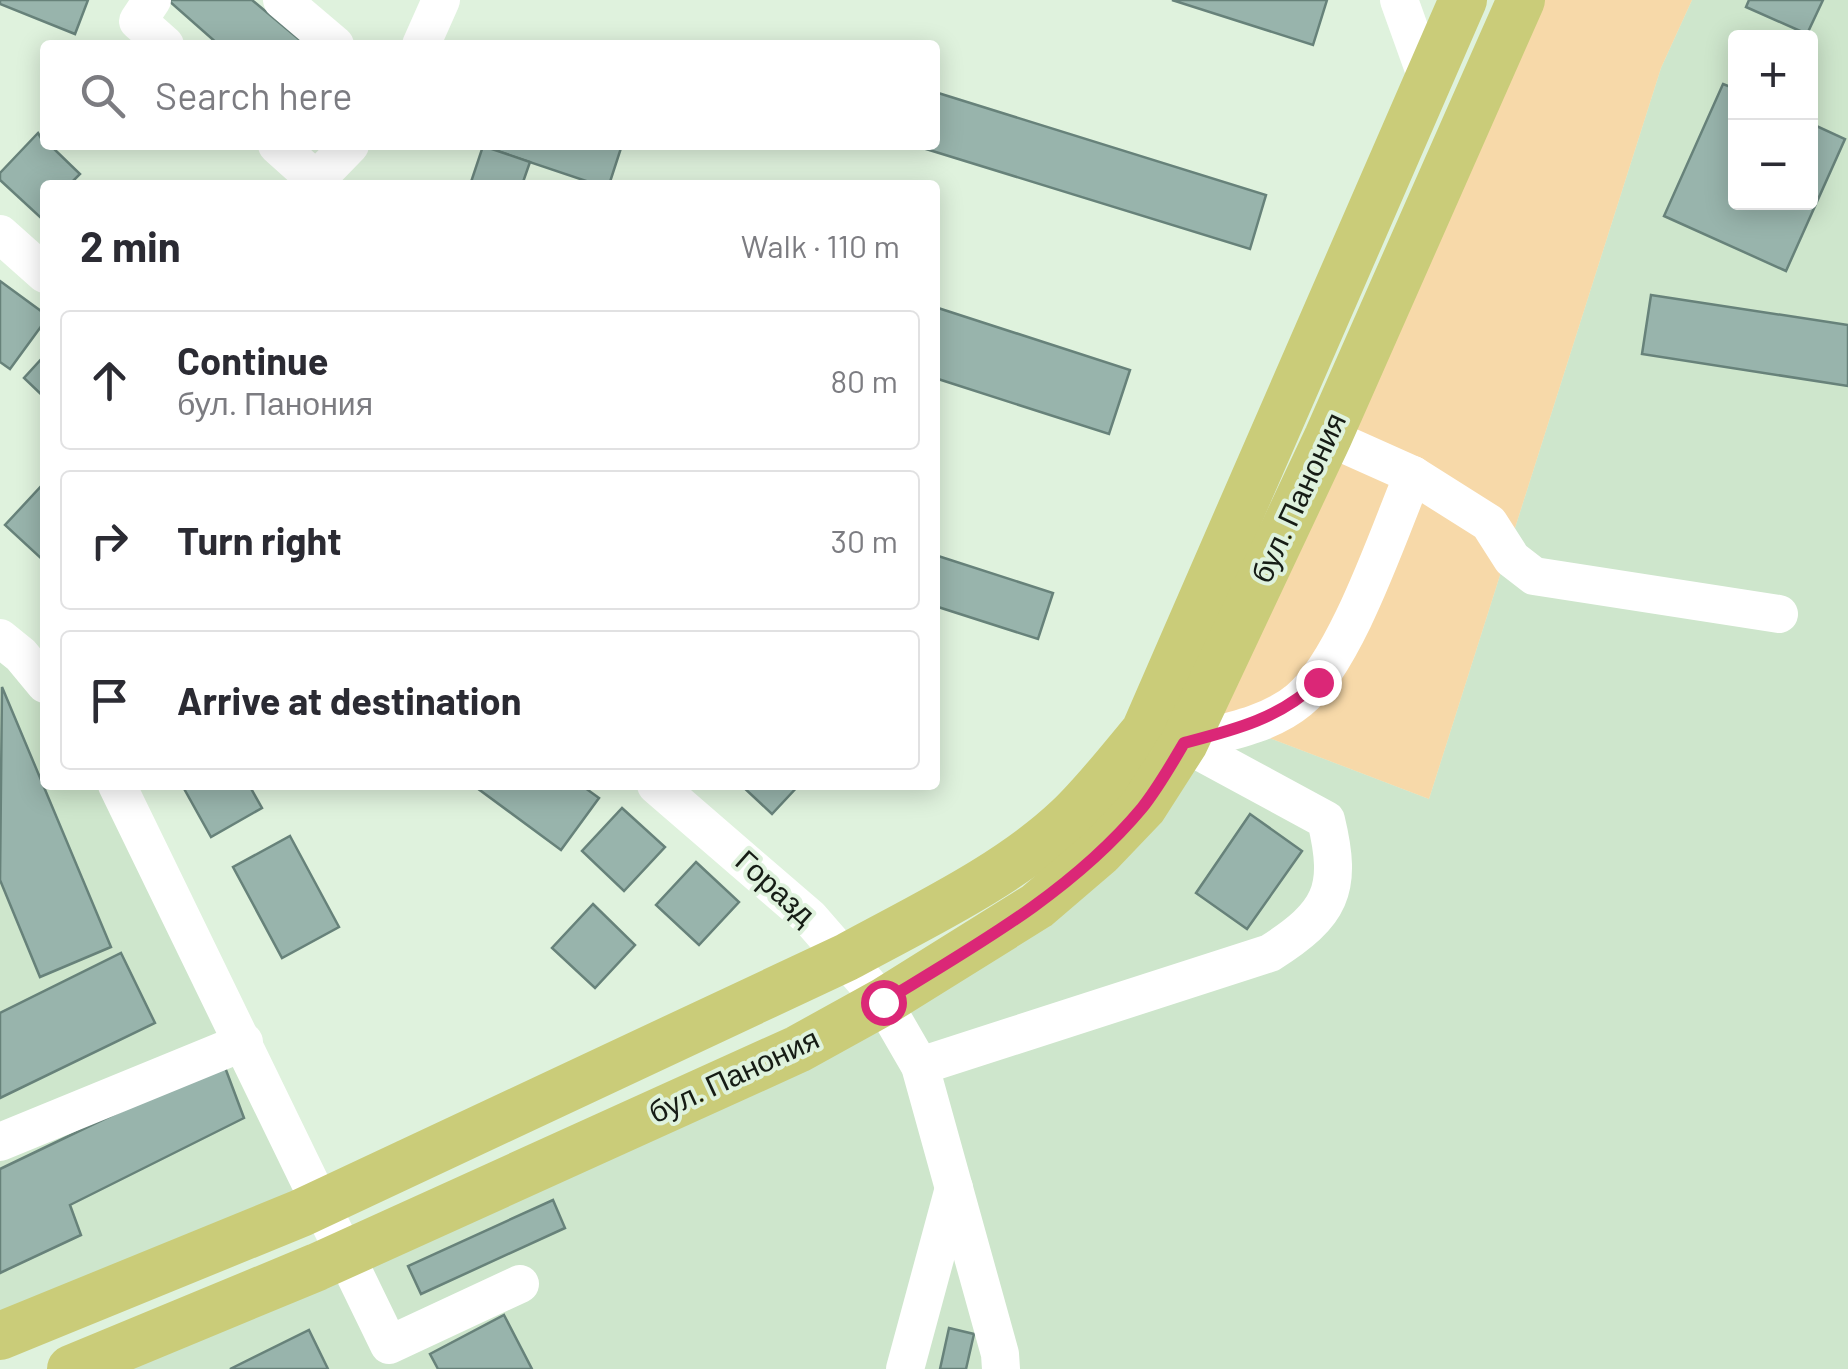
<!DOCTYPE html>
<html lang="en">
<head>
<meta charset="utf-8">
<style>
	:root { --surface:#fff; --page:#f2f2f3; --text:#2b2b33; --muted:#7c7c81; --line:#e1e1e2 }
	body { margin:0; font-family:Barlow,sans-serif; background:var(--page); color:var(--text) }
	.controls { position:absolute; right:30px; top:30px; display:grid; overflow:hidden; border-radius:10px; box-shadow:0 5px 25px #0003 }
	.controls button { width:90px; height:90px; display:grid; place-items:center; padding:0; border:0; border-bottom:2px solid var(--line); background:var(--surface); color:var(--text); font:50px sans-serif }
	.stop { position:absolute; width:30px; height:30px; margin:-22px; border:8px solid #db2777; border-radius:50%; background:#fff }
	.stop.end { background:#db2777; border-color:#fff; box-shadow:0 2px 10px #0008 }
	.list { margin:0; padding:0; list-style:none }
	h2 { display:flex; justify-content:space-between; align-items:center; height:130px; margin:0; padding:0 40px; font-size:42px }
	h2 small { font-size:32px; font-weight:400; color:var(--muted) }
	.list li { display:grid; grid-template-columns:65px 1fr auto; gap:30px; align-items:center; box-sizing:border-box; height:140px; margin:0 20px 20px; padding:0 20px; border:2px solid var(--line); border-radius:10px }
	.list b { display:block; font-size:38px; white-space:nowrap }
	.list p { margin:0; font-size:32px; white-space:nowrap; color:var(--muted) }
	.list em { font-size:32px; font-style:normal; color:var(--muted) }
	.icon { flex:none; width:55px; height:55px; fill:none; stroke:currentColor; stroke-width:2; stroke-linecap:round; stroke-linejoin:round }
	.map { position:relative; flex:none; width:1848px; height:1369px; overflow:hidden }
	.search { position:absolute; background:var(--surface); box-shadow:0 5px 25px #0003; left:40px; top:40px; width:900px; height:110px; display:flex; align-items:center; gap:25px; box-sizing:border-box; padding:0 35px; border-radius:10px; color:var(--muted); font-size:38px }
	.panel { position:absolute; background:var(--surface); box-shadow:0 5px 25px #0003; left:40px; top:180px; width:900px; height:610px; border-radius:10px }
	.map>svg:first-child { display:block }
</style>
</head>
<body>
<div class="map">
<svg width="1848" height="1369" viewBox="0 0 1848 1369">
	<rect width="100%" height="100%" fill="#dff2dd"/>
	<!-- built -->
	<g fill="#cee6cc" fill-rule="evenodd">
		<path d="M1692,0H1848V1369H71L965,952L1199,711L1429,799L1661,68ZM1736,38H1810V202H1736Z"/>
		<path d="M0,638L45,684V785H117L244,1042L301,1213L0,1336Z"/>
	</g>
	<!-- green -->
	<path fill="#f7d9a9" d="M1521,0H1692L1661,68L1429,799L1199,711Z"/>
	<!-- building -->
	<g fill="#98b4ac" stroke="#67827a" stroke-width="2.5">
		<path d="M0,0H88L75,34L0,4Z"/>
		<path d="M168,0H252L306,45H219Z"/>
		<path d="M1172,0H1327L1313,45Z"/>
		<path d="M1749,0H1823L1807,34L1746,7Z"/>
		<path d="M1723,84L1736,89V202H1810V123L1845,139L1786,271L1664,216Z"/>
		<path d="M935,92L1266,195L1250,249L913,145H935Z"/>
		<path d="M38,133L45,145H50L80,174L69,185H45V211L40,217L0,180V173Z"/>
		<path d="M479,145H622L609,185H598Z"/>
		<path d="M483,146L530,162L522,185H470Z"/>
		<path d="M0,281L45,314V321L10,369L0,362Z"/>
		<path d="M1651,295L1848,325V386L1642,354Z"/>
		<path d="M935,307L1130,370L1109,434L935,378Z"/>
		<path d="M45,355V398L24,378Z"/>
		<path d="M45,482V562L5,525Z"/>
		<path d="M935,555L1053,593L1038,639L935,606Z"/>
		<path d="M2,687L111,947L40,977L0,880Z"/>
		<path d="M182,785H249L262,808L211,837Z"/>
		<path d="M480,785H581L599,798L561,850L477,788Z"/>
		<path d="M741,785H799L772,814Z"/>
		<path d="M622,808L665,847L624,891L582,851Z"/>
		<path d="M1250,814L1302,851L1247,929L1196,893Z"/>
		<path d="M290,836L339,927L282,958L233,867Z"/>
		<path d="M696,862L739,902L699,945L656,905Z"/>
		<path d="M593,904L635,945L595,988L552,948Z"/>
		<path d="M121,953L155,1023L0,1098V1013Z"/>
		<path d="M223,1062L244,1118L70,1205L81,1235L0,1273V1169Z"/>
		<path d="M553,1200L565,1228L421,1294L408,1266Z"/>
		<path d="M504,1315L532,1369H438L430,1354Z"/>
		<path d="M949,1328L974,1334L966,1369H940Z"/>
		<path d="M309,1330L328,1369H230Z"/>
	</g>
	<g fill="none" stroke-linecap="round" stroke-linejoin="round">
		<!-- minor -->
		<g stroke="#fff" stroke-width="38">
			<path d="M152,0L138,21L165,45"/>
			<path d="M282,0L335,45"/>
			<path d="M1399,0L1428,81"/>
			<path d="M421,45L441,0"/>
			<path d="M277,145L316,180L350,145"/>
			<path d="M0,234L45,274"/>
			<path d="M1328,437L1413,475L1489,523L1512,559L1534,576L1779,614"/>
			<path d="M0,638L21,655L45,684"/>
			<path d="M1184,743C1222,733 1268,726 1299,700C1346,661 1388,535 1413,475"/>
			<path d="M117,785L389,1345L520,1284"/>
			<path d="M656,785L810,918L883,1002L920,1066L1000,1354L1001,1369"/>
			<path d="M920,1066L1270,953C1331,914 1343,890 1326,820L1184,743"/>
			<path d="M0,1142L244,1042"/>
			<path d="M905,1369L954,1188"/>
		</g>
		<!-- major -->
		<g stroke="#cacc79" stroke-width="48">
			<path d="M0,1336L301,1213L847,957C920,917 1008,876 1069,818C1096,792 1120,761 1145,731L1463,0"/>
			<path d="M71,1369L317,1267L798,1049L883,1002L1037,906L1100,852L1143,807L1184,743L1328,437L1521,0"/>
		</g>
	</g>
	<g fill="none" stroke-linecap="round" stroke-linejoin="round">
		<!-- route -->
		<path stroke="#db2777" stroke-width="12" d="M883,1002C975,946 1072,892 1142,808C1158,788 1171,765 1184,743C1234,730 1279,719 1318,682"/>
	</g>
	<g text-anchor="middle" stroke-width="8" stroke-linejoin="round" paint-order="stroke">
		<!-- street labels -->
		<g font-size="30" fill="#161c15" stroke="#dff2dd">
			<text transform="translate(1299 498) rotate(-65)" y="10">бул. Панония</text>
			<text transform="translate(775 888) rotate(42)" y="10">Горазд</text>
			<text transform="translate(734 1076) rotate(-25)" y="10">бул. Панония</text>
		</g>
	</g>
</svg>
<div class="controls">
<button>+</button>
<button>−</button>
</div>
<div class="stop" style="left:883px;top:1002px"></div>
<div class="stop end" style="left:1318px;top:682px"></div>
<div class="search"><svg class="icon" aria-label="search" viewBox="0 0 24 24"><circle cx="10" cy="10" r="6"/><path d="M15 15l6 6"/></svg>Search here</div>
<section class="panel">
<h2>2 min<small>Walk · 110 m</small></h2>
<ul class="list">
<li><svg class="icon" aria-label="ahead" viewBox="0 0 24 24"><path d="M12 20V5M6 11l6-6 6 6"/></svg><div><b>Continue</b><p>бул. Панония</p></div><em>80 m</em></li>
<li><svg class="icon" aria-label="right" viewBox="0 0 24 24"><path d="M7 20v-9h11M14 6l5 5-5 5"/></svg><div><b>Turn right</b></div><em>30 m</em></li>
<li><svg class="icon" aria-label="arrive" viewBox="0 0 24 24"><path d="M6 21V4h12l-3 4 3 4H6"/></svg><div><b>Arrive at destination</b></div></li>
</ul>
</section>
</div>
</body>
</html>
